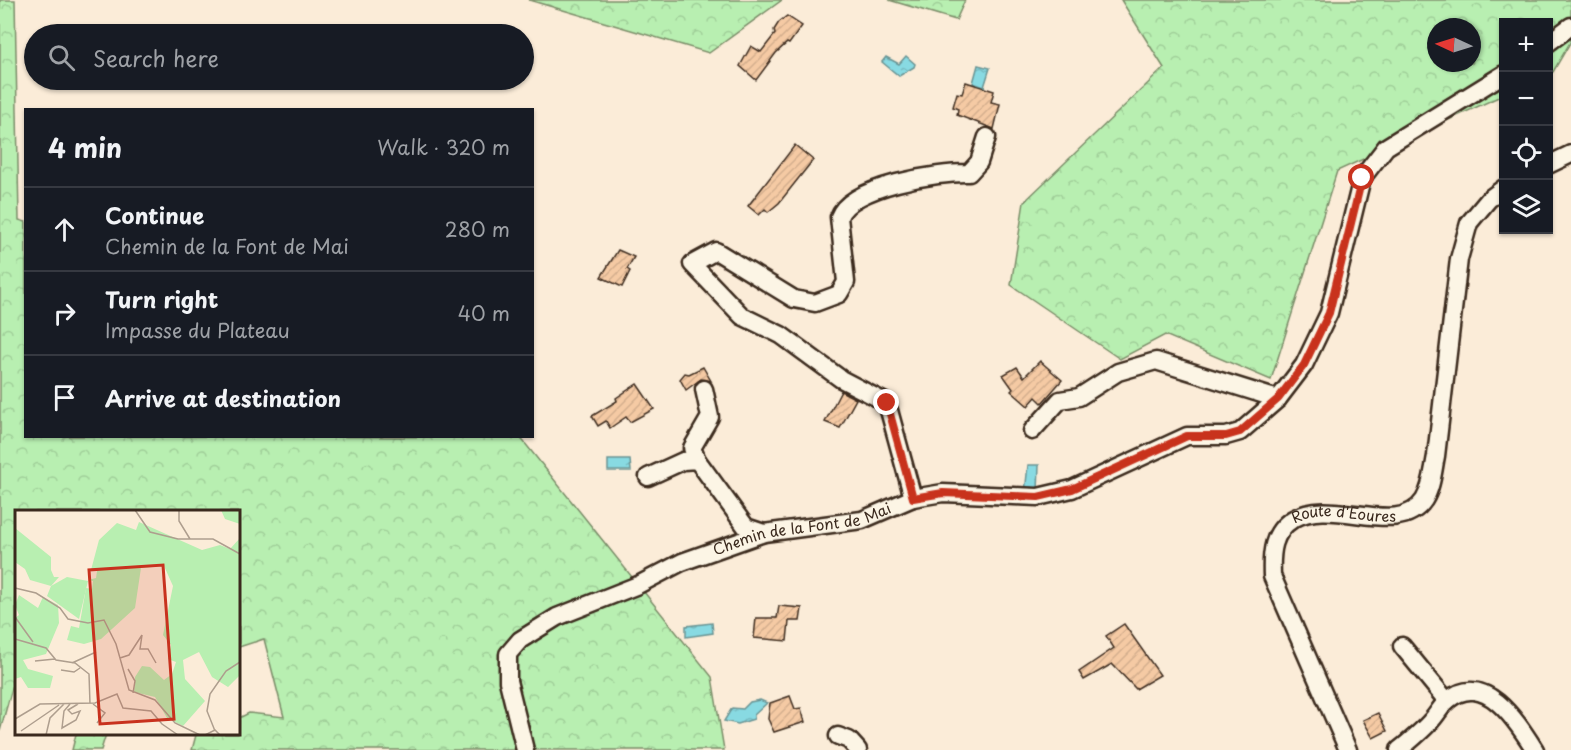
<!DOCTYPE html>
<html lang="en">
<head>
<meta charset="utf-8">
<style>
	:root { --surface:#171b24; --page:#242831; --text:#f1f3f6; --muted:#9ea1a6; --line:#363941 }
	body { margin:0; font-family:"Playpen Sans",sans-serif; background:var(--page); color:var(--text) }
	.controls { position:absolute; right:18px; top:18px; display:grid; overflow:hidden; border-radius:0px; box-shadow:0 2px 4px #0004 }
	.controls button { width:54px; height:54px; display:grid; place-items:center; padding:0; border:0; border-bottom:2px solid var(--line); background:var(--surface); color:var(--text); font:30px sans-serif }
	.compass { position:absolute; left:1427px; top:18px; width:54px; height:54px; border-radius:50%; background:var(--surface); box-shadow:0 2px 4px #0004; rotate:274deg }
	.stop { position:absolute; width:18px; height:18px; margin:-14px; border:4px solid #c8321e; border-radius:50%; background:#fff }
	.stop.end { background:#c8321e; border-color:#fff; box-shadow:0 2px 6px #0008 }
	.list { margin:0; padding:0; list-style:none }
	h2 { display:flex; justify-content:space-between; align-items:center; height:78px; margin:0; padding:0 24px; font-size:26px }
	h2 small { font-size:20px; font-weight:400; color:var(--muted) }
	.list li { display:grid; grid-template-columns:39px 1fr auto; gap:18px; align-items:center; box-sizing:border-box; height:84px; padding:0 24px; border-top:2px solid var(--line) }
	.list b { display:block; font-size:22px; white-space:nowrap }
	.list p { margin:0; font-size:20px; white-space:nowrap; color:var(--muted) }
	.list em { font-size:20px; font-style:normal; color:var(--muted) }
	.icon { flex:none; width:33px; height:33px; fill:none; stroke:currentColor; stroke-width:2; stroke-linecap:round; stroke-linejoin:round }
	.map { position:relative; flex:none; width:1571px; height:750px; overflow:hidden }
	.search { position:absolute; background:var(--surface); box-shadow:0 2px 4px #0004; left:24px; top:24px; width:510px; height:66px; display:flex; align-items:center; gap:15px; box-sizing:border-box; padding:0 21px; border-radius:33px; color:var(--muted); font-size:22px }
	.panel { position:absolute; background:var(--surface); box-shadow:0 2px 4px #0004; left:24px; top:108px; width:510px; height:330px; border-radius:0px }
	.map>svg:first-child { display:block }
</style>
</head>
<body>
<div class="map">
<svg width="1571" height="750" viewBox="0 0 1571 750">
	<defs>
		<pattern id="forest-crowns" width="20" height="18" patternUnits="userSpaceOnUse" patternTransform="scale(1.5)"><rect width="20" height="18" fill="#b8efb1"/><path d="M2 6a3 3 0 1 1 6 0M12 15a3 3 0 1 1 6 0" fill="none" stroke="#9fcd98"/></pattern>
		<pattern id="water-ripples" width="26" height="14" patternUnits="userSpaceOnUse" patternTransform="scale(1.5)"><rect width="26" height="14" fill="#88dae2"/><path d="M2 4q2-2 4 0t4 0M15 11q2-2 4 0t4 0" fill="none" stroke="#76bbc1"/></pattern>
		<pattern id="building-hatch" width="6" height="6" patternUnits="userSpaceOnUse" patternTransform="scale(1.5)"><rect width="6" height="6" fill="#f5caa4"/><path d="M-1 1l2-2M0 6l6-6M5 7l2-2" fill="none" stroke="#d3ae8d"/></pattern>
	</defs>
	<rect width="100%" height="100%" fill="#fbecd8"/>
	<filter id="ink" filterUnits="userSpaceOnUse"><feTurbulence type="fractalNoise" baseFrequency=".0167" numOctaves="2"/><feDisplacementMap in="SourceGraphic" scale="12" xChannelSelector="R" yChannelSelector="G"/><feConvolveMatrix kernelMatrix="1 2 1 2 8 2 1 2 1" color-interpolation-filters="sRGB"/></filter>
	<g filter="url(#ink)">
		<!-- forest -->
		<g fill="url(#forest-crowns)" stroke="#7a8c68" stroke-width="1.5" fill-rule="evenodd">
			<path d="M0,0H15L19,220L26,222V436L520,437L712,677L724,750H192L196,735L185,734H238L239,718L249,713L284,717L264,639L239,647L238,512H16V674L0,731Z"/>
			<path d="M529,0H782L709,53Z"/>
			<path d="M889,0H965L956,20Z"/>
			<path d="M1121,0H1571V41L1553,72L1549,74L1548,22H1504L1503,95L1337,171L1271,380L1165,335L1120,359L1011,285L1024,202L1164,68ZM1436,27H1472V63H1436Z"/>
			<path d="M76,734H106L101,750H72Z"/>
		</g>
		<!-- water -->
		<g fill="url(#water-ripples)" stroke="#699494" stroke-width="1.5">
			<path d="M906,56L915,64L914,67L899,76L882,62L886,57L899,64Z"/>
			<path d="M978,65L990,68L984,87L973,83Z"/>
			<path d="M608,460H630L631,471H608Z"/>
			<path d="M1028,465H1039L1038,491L1025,493Z"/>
			<path d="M712,623L713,633L686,637V626Z"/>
			<path d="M760,700L767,703L754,715V719L738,724L724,721L732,708L743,709L750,702Z"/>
		</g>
		<!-- building -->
		<g fill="url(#building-hatch)" stroke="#3b2a1e" stroke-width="1.5">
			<path d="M787,16L802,26L789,44L787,43L776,53L756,80L740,66L751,46L761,52L775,34L774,30L779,22Z"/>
			<path d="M966,82L994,91L991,102L1000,104L994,129L957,115L958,109L953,107L957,93L962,94Z"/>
			<path d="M795,145L813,160L779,203L768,212L765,209L759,215L748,206Z"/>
			<path d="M618,250L634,257L627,269L630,271L622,287L601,277Z"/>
			<path d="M1040,361L1062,380L1042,403L1036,397L1028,406L1011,391L1013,389L1003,375L1017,367L1024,377Z"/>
			<path d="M703,367L711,381L701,379L686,390L680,379L685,373L689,374Z"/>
			<path d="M637,384L654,409L630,422L626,417L610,428L606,421L598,426L592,416L617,401L616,398Z"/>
			<path d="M841,391L856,399L840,428L825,422Z"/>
			<path d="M779,606L802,608L800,621H789L787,641L754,638L756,618H777Z"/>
			<path d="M1124,624L1160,675L1136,689L1112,664L1084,680L1079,672L1114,648L1106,636Z"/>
			<path d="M790,696L795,709L801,708L805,722L774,732L768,719L770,703Z"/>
			<path d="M1378,713L1387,731L1373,738L1363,720Z"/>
		</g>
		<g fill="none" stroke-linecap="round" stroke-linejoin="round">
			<defs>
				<g id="minor">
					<path d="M1548,43L1571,26"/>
					<path d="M1548,165L1571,154"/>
					<path d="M1032,431L1060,400L1079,397L1118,372L1156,361L1278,399"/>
					<path d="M697,460L692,448L710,417L704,389"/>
					<path d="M648,477L683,461L697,460L746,527L764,533"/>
					<path d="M913,498L887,403L841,379L781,335L742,316L692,264L716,251L794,299L815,303L839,294L846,282L839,217C850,186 939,172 969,173L979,162L987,137"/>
					<path d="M1402,646L1447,701"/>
					<path d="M838,736L849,740L858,750"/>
					<path id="s1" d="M525,750L508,681V654L520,640L557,617L638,585L682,562L764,533L862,520L913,498L943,493L1038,497L1072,489L1187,436H1226L1240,432L1278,399L1304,365L1329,313L1362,178L1386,147L1504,74"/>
					<path id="s2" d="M1348,750L1272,576C1271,553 1272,532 1293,519C1333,495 1398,539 1424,500C1432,487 1433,471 1436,456L1459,259L1469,223L1489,199L1504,188"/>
					<path d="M1399,750C1410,741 1421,732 1430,722C1437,715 1441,706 1448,700C1485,670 1517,722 1535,750"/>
				</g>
			</defs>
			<!-- minor casing -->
			<use href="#minor" stroke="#3b2a1e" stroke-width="21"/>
			<!-- minor -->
			<use href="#minor" stroke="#fcf5e5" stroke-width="16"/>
		</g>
	</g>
	<g fill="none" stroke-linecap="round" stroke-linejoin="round" filter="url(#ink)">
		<!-- route -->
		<path stroke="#c8321e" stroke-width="8" d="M887,403L913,498L943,493L1038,497L1072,489L1187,436H1226L1240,432L1278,399L1304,365L1329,313L1362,178"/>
	</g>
	<g text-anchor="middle" stroke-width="4.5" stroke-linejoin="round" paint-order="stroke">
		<!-- street labels -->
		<g font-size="15" fill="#3b2a1e" stroke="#fcf5e5">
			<text dy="5" stroke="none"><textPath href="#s2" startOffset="306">Route d'Eoures</textPath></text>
			<text dy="5" stroke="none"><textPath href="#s1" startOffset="422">Chemin de la Font de Mai</textPath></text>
		</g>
	</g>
	<!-- overview -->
	<g transform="translate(15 510)">
		<rect width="225" height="225" fill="#fbecd8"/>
		<path d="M52,67L73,71L64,109L32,86L36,76Z" fill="#b8efb1"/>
		<path d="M206,0H225V14L210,9ZM124,12L187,40L205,35L215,39L225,28V165L213,177L197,167L184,142L168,150L170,169L190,191L168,216L152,208L140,187L119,182L120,167L127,156L135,157L149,170L157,164L161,152L153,149L156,135L148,125L158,76L149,56L126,58L120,98L86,129L69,134L52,130L56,116L64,118L71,78L77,79L78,71L73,70L81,68L82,61L76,60L84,30L102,13L121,20ZM0,18L36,47V60L39,67H44L36,76L15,70L10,59L0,52ZM4,85L23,98L28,87L43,95L44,113L31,144L8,150L13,159L38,166L35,178H13L6,167L0,169V108L4,105L0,95Z" fill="#b8efb1"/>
		<path fill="none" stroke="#ae9e8e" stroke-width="1.5" d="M120,0L135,22L163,29H198L225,44M164,0V11L175,29M0,78L21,83L45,98L53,109L73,113L89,110L101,134L114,180L140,190L160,213L185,225M0,107L18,132M127,125L125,139H133L141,153M0,129L31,138L41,150L60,153L74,164L75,194M105,148L114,145L127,125M20,151L40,149M57,153L81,142M113,159L120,171L118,183M46,160L59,162L65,158M55,194L49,201L47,218L61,210L65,201L57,204L53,200L63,194M78,194L90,203L82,213M0,209L25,194L80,193L102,184L108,198L136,201L147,214L163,225M6,221L44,195M200,221L192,201L195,184L211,161L225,152M31,225L35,208L49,194M190,225L200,220L205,225"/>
		<path fill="#c8321e" fill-opacity="0.15" stroke="#c8321e" stroke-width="3" d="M148,55L159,209L85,214L74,60Z"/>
		<rect width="225" height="225" fill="none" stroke="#3b2a1e" stroke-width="3"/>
	</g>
</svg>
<div class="controls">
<button>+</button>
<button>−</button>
<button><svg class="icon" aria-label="locate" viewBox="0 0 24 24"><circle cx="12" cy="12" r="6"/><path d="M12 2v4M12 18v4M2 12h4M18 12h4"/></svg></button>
<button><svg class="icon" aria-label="layers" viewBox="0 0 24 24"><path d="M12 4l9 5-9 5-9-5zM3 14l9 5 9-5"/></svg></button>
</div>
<svg class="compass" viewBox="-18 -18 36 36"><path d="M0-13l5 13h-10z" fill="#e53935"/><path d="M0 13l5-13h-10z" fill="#9ea1a6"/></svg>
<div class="stop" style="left:1362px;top:178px"></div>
<div class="stop end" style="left:887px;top:403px"></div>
<div class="search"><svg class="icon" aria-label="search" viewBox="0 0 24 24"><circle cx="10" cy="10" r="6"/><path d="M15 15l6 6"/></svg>Search here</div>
<section class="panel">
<h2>4 min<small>Walk · 320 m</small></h2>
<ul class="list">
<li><svg class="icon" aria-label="ahead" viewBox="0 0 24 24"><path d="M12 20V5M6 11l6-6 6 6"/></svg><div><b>Continue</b><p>Chemin de la Font de Mai</p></div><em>280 m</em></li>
<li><svg class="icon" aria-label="right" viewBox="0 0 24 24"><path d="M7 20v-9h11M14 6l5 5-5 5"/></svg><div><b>Turn right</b><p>Impasse du Plateau</p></div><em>40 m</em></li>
<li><svg class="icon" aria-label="arrive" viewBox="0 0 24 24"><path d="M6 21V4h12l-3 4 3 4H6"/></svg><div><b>Arrive at destination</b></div></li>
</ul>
</section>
</div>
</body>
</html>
